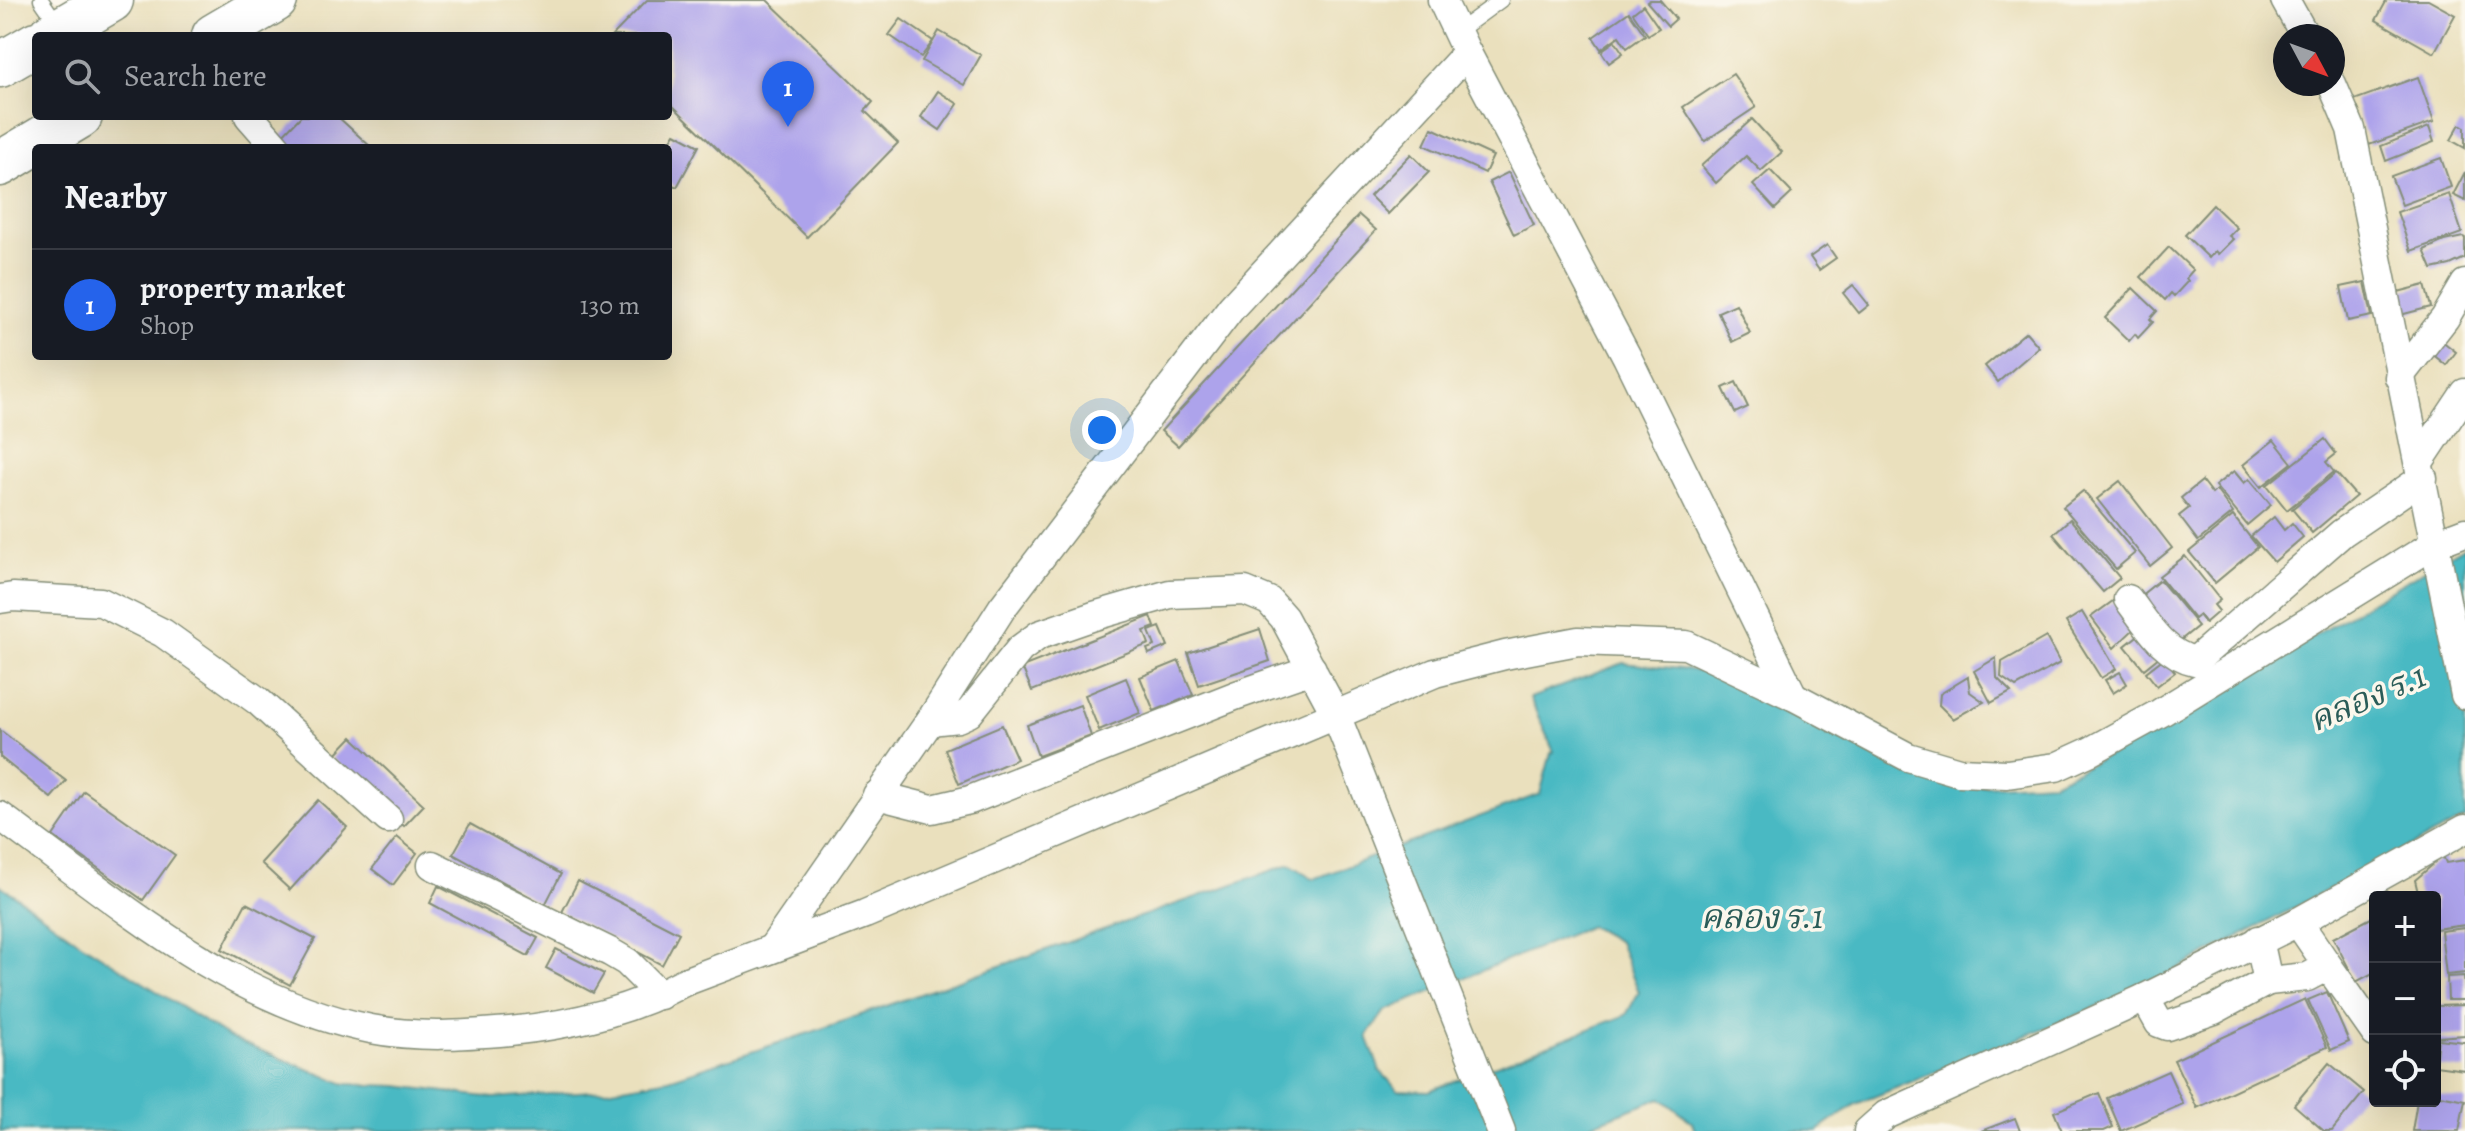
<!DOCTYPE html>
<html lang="en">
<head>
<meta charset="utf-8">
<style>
	:root { --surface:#171b24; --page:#242831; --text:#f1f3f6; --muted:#9ea1a6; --line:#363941; --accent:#2563eb }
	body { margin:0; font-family:Alegreya,"Noto Serif Thai",serif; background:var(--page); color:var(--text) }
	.controls { position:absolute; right:24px; bottom:24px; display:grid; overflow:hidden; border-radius:8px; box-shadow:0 8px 32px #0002 }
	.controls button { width:72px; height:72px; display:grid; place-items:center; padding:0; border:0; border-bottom:2px solid var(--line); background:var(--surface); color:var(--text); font:40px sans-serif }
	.compass { position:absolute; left:2273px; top:24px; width:72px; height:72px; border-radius:50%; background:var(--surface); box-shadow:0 8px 32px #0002; rotate:131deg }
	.you { position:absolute; left:1102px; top:430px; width:28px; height:28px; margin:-20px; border:6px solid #fff; border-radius:50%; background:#1a73e8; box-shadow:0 0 0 12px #1a73e833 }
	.badge { display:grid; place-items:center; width:52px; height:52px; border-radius:50%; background:var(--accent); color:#fff; font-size:26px; font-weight:700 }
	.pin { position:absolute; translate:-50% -66px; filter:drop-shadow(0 2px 4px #0008) }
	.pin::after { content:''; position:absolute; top:42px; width:28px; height:24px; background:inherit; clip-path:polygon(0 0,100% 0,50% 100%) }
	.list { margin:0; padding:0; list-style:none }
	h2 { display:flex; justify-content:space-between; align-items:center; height:104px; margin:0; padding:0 32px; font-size:34px }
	h2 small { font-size:26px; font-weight:400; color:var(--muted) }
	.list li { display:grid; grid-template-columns:52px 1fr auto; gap:24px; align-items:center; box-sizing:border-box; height:112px; padding:0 32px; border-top:2px solid var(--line) }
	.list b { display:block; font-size:30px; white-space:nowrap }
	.list p { margin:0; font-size:26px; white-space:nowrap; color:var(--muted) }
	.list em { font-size:26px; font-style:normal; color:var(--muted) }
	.icon { flex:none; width:44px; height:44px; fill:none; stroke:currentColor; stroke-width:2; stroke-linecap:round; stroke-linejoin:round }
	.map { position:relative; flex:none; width:2465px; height:1131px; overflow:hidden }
	.search { position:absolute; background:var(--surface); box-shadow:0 8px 32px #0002; left:32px; top:32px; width:640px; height:88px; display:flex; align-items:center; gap:20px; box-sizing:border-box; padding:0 28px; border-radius:8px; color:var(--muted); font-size:30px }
	.panel { position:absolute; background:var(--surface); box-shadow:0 8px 32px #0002; left:32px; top:144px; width:640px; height:216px; border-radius:8px }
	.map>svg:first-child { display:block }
</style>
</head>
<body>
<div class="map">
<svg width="2465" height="1131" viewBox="0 0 2465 1131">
	<rect width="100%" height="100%" fill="#fbf7ec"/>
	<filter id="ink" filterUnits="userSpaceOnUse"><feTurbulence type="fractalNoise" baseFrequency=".0125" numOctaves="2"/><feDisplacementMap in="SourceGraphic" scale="16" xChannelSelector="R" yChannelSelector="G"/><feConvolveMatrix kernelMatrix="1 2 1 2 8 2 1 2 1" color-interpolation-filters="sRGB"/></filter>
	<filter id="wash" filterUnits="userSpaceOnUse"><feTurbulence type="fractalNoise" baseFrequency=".006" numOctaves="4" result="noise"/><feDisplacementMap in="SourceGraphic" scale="32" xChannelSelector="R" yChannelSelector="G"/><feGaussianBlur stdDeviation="1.8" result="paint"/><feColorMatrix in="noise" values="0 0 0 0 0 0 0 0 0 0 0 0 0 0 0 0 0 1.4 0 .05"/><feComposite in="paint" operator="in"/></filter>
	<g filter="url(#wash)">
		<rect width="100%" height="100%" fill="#eae0bd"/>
		<!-- water -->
		<path fill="#4ab9c3" stroke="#347b7c" stroke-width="2" fill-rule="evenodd" d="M2465,546V818L2134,992L1856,1104L1818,1131H1695L1692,1122L1661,1098L1574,1131H0V885L78,941L230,1038L345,1084L398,1086L494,1098L606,1090L669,1079L815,1031L1290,864L1314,879L1540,794L1551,753L1554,752L1530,698L1623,663L1711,672L1910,774L1975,786L2053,782L2139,740ZM1590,926L1619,942L1639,992L1626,1015L1429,1091L1398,1090L1380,1071L1367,1036L1385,1011Z"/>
		<g id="blocks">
			<!-- building -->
			<g fill="#ada3eb">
				<path d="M647,0H767L873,102L865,111L898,143L807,237L668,101V36H612Z"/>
				<path d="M1650,0H1660L1676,19L1668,26L1647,2Z"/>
				<path d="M2387,0H2428L2455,15L2434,53L2376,20Z"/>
				<path d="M1643,5L1659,28L1648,35L1633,13Z"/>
				<path d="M1629,12L1645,35L1627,48L1619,36L1601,49L1593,37Z"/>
				<path d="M901,19L933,41L921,57L889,35Z"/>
				<path d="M939,31L981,55L964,85L922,61Z"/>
				<path d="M1615,41L1623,53L1609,63L1601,51Z"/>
				<path d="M1733,74L1756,107L1705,141L1683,107Z"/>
				<path d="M2418,77L2434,122L2369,145L2354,100Z"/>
				<path d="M938,91L958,104L940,130L921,117Z"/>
				<path d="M301,116H337L372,148H283L276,142Z"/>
				<path d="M1752,119L1782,152L1761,171L1746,156L1716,183L1701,166Z"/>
				<path d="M2460,124L2465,127V148L2451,140Z"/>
				<path d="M2429,127L2434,142L2386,161L2381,146Z"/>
				<path d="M1432,128L1493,156L1485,173L1424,145Z"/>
				<path d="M675,133L699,146L677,187L668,183L666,148Z"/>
				<path d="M1411,154L1429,172L1388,214L1370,196Z"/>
				<path d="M2441,158L2451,187L2402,205L2391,176Z"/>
				<path d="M1770,170L1792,193L1775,209L1753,185Z"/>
				<path d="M1509,172L1534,225L1514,235L1489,182Z"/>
				<path d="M2465,172V201L2453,195Z"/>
				<path d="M2449,194L2462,233L2411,251L2397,212Z"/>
				<path d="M2213,205L2237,228L2229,236L2233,239L2218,254L2215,251L2209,258L2185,235Z"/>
				<path d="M1359,215L1376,230L1178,446L1161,431Z"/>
				<path d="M2463,237L2465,238V258L2450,265L2432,269L2424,250L2444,241Z"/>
				<path d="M1827,245L1836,258L1819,270L1810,257Z"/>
				<path d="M2169,247L2193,270L2186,278L2188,281L2174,296L2171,293L2165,300L2141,277Z"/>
				<path d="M2365,282L2372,316L2348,321L2341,287Z"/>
				<path d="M1853,285L1869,305L1859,313L1843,293Z"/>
				<path d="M2425,285L2431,307L2400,315L2394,293Z"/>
				<path d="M2133,288L2157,311L2150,319L2153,322L2138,338L2135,334L2129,341L2105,318Z"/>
				<path d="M1736,304L1750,333L1732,342L1718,312Z"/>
				<path d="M2026,332L2039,347L1998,382L1985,366Z"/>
				<path d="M2441,340L2456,352L2446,365L2431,353Z"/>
				<path d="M1736,382L1748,407L1735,413L1723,388Z"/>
				<path d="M2325,439L2336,454L2326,462L2334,472L2287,510L2267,485Z"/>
				<path d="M2274,440L2292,463L2261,487L2243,465Z"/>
				<path d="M2234,471L2244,483L2249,479L2271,505L2247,525L2215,486Z"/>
				<path d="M2336,473L2356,496L2312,533L2292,509Z"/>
				<path d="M2120,481L2172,548L2150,566L2097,499Z"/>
				<path d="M2202,481L2212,494L2216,490L2233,513L2198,541L2179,516L2189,508L2181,498Z"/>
				<path d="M2083,491L2135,553L2116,569L2063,507Z"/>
				<path d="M2233,516L2258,547L2215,583L2189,552Z"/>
				<path d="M2274,517L2284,530L2292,523L2303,537L2274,562L2251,536Z"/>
				<path d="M2070,519L2120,578L2103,592L2053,534Z"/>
				<path d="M2185,556L2220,600L2214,605L2219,611L2205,623L2199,615L2194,619L2159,576Z"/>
				<path d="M2160,580L2198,626L2177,643L2139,597Z"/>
				<path d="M2113,601L2134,629L2114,648L2091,617Z"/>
				<path d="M2082,612L2116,669L2101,678L2066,622Z"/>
				<path d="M1151,616L1155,627L1144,631L1149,644L1032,691L1022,667Z"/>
				<path d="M1160,627L1168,646L1149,654L1147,649L1155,646L1149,631Z"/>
				<path d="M1260,629L1270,661L1199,685L1188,653Z"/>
				<path d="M2141,633L2160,656L2144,669L2125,646Z"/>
				<path d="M2046,637L2060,663L2016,687L2001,677L2002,662Z"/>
				<path d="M1996,658L1997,678L2011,692L1991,703L1974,671Z"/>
				<path d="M2164,658L2175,672L2157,686L2146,672Z"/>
				<path d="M1179,661L1193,695L1154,711L1140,677Z"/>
				<path d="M2120,672L2127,684L2113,693L2105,680Z"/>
				<path d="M1968,677L1970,692L1984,702L1953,719L1939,705L1940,694Z"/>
				<path d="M1126,678L1140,713L1099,730L1085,695Z"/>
				<path d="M1080,705L1091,736L1038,756L1027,725Z"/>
				<path d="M1002,725L1017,759L959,784L945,749Z"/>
				<path d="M0,730L66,781L51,798L0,757Z"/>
				<path d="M352,737L424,805L404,826L332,758Z"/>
				<path d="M84,791L175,855L143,900L53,836Z"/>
				<path d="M318,800L347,827L290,890L261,863Z"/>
				<path d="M470,824L561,874L545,905L453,854Z"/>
				<path d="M397,837L417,853L393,885L372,869Z"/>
				<path d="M2443,856L2446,863L2465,860V925L2435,929V897H2419L2415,880Z"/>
				<path d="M578,881L679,933L662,965L562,912Z"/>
				<path d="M438,886L538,938L528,956L430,903Z"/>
				<path d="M246,903L315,939L290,985L222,949Z"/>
				<path d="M2375,916V972L2356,982L2333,938Z"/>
				<path d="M2465,928V973L2446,975L2441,931Z"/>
				<path d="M556,949L604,974L593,993L546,968Z"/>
				<path d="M2464,976L2465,1000H2448L2447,977Z"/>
				<path d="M2327,992L2349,1042L2331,1050L2308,1000Z"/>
				<path d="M2305,999L2327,1047L2197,1108L2174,1060Z"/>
				<path d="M2465,1005V1035L2437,1037V1006Z"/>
				<path d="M2438,1039L2465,1042V1070L2435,1066Z"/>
				<path d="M2329,1063L2364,1092L2332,1131H2324L2294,1105Z"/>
				<path d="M2168,1071L2183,1104L2121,1131L2107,1098Z"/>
				<path d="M2099,1093L2113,1127L2104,1131H2062L2054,1112Z"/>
				<path d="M2435,1094L2465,1100L2459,1131H2412L2417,1101H2435Z"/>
				<path d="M2015,1118L2020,1131H1981Z"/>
			</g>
		</g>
	</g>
	<g filter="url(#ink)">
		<use href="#blocks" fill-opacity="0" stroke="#848e78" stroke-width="2"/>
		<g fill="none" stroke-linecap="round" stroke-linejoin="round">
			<defs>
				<g id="lane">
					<path d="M41,0L59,26"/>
					<path d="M1457,32L1501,0"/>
				</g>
				<g id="street">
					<path d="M1442,0L1467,53L1627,357L1793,696"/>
					<path d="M2285,0L2305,36"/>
					<path d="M2332,84L2351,129L2465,695"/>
					<path d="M249,116L277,148"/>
					<path d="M2399,377L2445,318L2465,284"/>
					<path d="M2419,462L2465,393"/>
					<path d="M0,599L13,597L101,602L163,633L258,701L388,819"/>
					<path d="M2128,599C2147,624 2163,654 2195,661L2342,533L2423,478"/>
					<path d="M930,721L958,718L969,713L1020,649L1039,635L1094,616L1170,594L1245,591L1269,601L1284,618L1336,715L1501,1131"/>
					<path d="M877,795L932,809L970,800L1237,695L1312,669"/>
					<path d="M0,816C114,899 229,1001 371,1029C417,1038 464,1035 510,1031C569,1025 631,1011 684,982L865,914L1435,673L1505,655L1578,641L1686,645L1793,696L1908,757L1959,772L2007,774L2056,767L2091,751L2160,713L2436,543L2465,532"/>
					<path d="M432,865L610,952L627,962L660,995"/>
					<path d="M2298,922L2328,966"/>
					<path d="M773,947L930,721L1002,608L1232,307L1467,53"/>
					<path d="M2268,981L2307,977L2328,966L2375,1033"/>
					<path d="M2145,998L2159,1023L2167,1026L2214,1010L2268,981L2259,940"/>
					<path d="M1868,1131L1886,1115L2145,998L2298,922L2465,829"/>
				</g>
				<g id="highway">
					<path d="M50,36L111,0"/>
					<path d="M214,36L275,0"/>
					<path d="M0,65L36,44"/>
					<path d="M0,164L80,116"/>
				</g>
			</defs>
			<!-- lane casing -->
			<use href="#lane" stroke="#848e78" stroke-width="17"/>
			<!-- street casing -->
			<use href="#street" stroke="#848e78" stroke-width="31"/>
			<!-- highway casing -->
			<use href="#highway" stroke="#848e78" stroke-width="47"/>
			<!-- lane -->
			<use href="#lane" stroke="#fff" stroke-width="14"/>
			<!-- street -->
			<use href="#street" stroke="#fff" stroke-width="28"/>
			<!-- highway -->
			<use href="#highway" stroke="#fff" stroke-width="44"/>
		</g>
	</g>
	<g text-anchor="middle" stroke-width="7" stroke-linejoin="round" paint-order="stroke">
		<!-- water labels -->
		<g font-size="34" font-style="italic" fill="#2a5c58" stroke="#fbf7ec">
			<text transform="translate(2367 697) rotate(-23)" y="12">คลอง ร.1</text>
			<text x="1762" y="928">คลอง ร.1</text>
		</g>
	</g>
</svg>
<div class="controls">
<button>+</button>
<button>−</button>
<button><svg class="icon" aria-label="locate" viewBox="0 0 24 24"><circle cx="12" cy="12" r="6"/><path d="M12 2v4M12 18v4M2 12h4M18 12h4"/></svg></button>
</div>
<svg class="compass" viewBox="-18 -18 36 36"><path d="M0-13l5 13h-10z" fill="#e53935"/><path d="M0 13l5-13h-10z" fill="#9ea1a6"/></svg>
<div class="you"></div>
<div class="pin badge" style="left:788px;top:127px">1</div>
<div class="search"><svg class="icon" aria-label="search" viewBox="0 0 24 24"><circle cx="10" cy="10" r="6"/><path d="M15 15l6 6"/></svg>Search here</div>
<section class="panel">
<h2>Nearby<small></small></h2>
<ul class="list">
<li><span class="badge">1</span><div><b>property market</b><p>Shop</p></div><em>130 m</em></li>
</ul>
</section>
</div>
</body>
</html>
